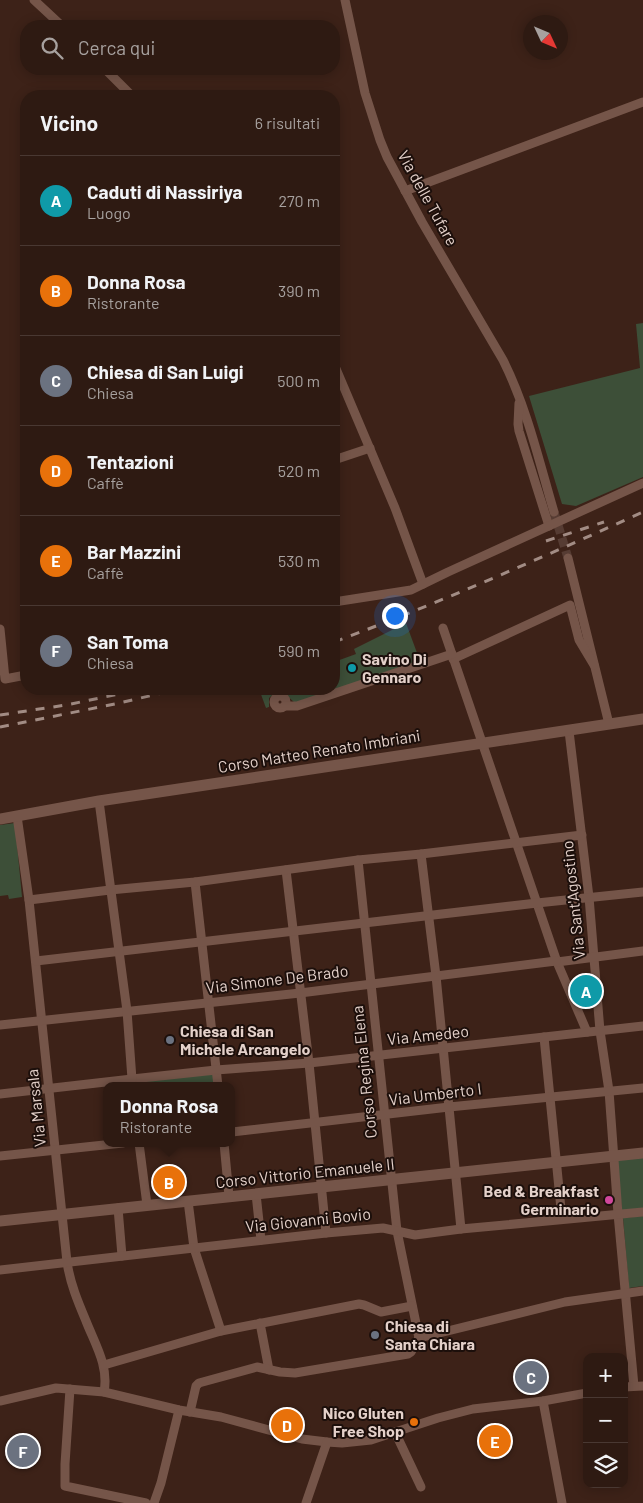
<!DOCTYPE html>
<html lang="it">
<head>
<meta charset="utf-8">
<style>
	:root { --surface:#2e1a12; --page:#36231b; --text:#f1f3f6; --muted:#a7a19f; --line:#493832; --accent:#ea580c }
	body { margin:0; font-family:Barlow,sans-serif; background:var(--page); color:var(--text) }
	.controls { position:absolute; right:15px; bottom:15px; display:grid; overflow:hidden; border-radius:10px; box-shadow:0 2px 12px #0003 }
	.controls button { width:45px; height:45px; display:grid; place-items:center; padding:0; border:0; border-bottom:1px solid var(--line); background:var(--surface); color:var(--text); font:25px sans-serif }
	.compass { position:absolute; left:523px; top:15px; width:45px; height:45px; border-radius:50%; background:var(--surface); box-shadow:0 2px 12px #0003; rotate:134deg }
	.you { position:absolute; left:394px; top:615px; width:18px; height:18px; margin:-12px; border:4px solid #fff; border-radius:50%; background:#1a73e8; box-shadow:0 0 0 8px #1a73e833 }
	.badge { display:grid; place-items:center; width:32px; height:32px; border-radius:50%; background:var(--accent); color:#fff; font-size:16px; font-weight:700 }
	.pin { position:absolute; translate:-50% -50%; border:2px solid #fff; box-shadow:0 1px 5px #0006 }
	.popup { position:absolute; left:103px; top:1082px; width:132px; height:65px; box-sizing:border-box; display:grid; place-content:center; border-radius:10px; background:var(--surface); filter:drop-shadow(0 1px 4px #0005); font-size:16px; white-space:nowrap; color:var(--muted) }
	.popup b { font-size:19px; color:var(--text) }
	.popup::after { content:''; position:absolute; left:50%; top:100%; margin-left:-10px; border:10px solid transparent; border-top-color:var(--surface) }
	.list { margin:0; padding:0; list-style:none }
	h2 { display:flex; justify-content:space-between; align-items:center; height:65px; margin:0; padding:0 20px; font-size:21px }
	h2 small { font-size:16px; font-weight:400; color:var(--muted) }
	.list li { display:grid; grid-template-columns:32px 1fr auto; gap:15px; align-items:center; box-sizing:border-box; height:90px; padding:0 20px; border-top:1px solid var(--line) }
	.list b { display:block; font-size:19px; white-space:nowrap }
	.list p { margin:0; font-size:16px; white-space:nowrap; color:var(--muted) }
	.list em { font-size:16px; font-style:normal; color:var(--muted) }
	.icon { flex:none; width:28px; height:28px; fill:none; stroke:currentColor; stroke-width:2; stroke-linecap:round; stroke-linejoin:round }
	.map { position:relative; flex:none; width:643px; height:1503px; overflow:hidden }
	.search { position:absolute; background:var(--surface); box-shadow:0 2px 12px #0003; left:20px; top:20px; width:320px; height:55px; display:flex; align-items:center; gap:12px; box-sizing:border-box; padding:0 18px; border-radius:20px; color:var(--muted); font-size:19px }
	.panel { position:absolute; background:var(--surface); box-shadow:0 2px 12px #0003; left:20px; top:90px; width:320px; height:605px; border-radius:20px }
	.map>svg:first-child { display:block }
</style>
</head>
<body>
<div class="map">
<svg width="643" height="1503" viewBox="0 0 643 1503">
	<rect width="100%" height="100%" fill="#3d2218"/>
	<!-- park -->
	<g fill="#3d4f38">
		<path d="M643,323V477L576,506L562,504L529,396L640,368L636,324Z"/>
		<path d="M406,623L420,661L295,703L283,692H276L269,698V707L266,708L259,689H334V662L356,654L354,649Z"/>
		<path d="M15,823L22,897L9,899L8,895L0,896V825Z"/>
		<path d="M214,1073L215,1086H135V1082Z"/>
		<path d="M643,1157V1209L622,1211L617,1160Z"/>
		<path d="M643,1216V1286L629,1288L623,1218Z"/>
	</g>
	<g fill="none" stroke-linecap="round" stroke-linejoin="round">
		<!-- minor-tunnel -->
		<path stroke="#563c33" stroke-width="9" stroke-dasharray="9 4.5" stroke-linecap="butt" d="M554,512L568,558"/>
		<!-- minor -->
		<g stroke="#755549" stroke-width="9">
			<path d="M34,0L62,26"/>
			<path d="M345,0L365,93L380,140L387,157L422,222L503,360C527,408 539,461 554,512"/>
			<path d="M105,69L132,96"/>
			<path d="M405,191L643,102"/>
			<path d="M334,364L395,508L423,584"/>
			<path d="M519,403L518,424L519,431L549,526"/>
			<path d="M334,460L370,448"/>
			<path d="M568,558L609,724"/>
			<path d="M334,602L411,590L448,572L643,483"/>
			<path d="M443,628L557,962L587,1032"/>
			<path d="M0,629L5,679L26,675"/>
			<path d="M453,659L570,605L579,640L594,665"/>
			<circle cx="280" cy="702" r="6"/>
			<path d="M285,706H297L452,654"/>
			<path d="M569,731L589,897L600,1031L609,1091L618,1214L634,1386"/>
			<path d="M17,816L29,900L67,1262C70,1283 78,1302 86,1321C95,1344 109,1366 104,1392"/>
			<path d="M421,854L436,976L461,1229"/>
			<path d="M358,860L397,1231L419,1338"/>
			<path d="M286,870L309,1063L326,1233"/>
			<path d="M195,882L218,1086"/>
			<path d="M29,900L110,890L195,882L358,860L421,854L582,835"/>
			<path d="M36,961L537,903L643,892"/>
			<path d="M557,962L643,951"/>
			<path d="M0,1025L300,993L556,961"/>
			<path d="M544,1037L562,1219"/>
			<path d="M133,1086L132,1079L216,1070L309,1063L643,1026"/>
			<path d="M0,1094L132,1079L127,1011L99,801"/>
			<path d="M232,1132L449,1107L643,1088"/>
			<path d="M139,1143L147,1205"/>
			<path d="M224,1143L229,1196"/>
			<path d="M0,1156L123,1143"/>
			<path d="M256,1194L261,1240"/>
			<path d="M188,1201L194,1248L221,1331"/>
			<path d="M118,1208L122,1256"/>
			<path d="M0,1270L326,1233L383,1228L415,1235L461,1229L643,1212"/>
			<path d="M260,1323L269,1370"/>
			<path d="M419,1338L565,1302L643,1291"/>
			<path d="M104,1365L221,1331L359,1304L364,1305L381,1312L412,1306"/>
			<path d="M624,1387L643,1386"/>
			<path d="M70,1389L65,1464V1486L146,1503"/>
			<path d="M0,1401L56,1388L104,1392L179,1410L221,1417L302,1439L327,1442L342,1443L371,1440L438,1418L473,1409L543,1401L587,1393"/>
			<path d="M543,1401L562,1503"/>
			<path d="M190,1412L196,1386L199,1383L257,1367L280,1372L295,1373L408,1354L411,1352L419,1338"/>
			<path d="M395,1432L421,1487"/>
			<path d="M154,1503L161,1483L179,1410"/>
			<path d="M306,1503L327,1442"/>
		</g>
		<!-- tertiary -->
		<g stroke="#755549" stroke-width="11">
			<path d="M0,819L99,801L643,719"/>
			<path d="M0,1221L643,1153"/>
		</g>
		<!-- rail -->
		<g stroke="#a28c84" stroke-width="3" stroke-dasharray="9 9" stroke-linecap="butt">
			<path d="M546,541L604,522"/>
			<path d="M334,642C439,603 541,558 643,512"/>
			<path d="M0,715L66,705L143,689"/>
			<path d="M0,727L115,704L179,689"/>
		</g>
	</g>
	<!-- markers -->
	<circle fill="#0f9aa8" stroke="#1c0f0b" stroke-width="2" cx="352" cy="668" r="5"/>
	<g fill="#6b7280" stroke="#1c0f0b" stroke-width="2">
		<circle cx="170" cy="1040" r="5"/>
		<circle cx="375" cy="1335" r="5"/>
	</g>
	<circle fill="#d1479c" stroke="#1c0f0b" stroke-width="2" cx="609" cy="1200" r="5"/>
	<circle fill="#e8710a" stroke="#1c0f0b" stroke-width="2" cx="414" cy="1422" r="5"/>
	<g text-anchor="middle" stroke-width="4" stroke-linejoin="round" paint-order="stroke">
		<!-- street labels -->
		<g font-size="16" fill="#e4d1ca" stroke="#1c0f0b">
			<text transform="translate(428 198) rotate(61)" y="6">Via delle Tufare</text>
			<text transform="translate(319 751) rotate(-9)" y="6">Corso Matteo Renato Imbriani</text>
			<text transform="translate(573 900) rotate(-96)" y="6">Via Sant'Agostino</text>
			<text transform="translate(277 979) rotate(-7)" y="6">Via Simone De Brado</text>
			<text transform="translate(428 1035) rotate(-6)" y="6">Via Amedeo</text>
			<text transform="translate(364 1072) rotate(-96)" y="6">Corso Regina Elena</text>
			<text transform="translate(435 1094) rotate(-7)" y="6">Via Umberto I</text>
			<text transform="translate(36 1108) rotate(-96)" y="6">Via Marsala</text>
			<text transform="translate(305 1173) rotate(-6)" y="6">Corso Vittorio Emanuele II</text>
			<text transform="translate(308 1220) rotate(-6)" y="6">Via Giovanni Bovio</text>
		</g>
		<!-- poi labels -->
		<g font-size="16" font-weight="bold" fill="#e4d1ca" stroke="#1c0f0b" text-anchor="start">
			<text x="362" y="665">Savino Di<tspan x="362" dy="18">Gennaro</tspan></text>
			<text x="180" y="1037">Chiesa di San<tspan x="180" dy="18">Michele Arcangelo</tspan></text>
			<text x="599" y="1197" text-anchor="end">Bed &amp; Breakfast<tspan x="599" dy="18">Germinario</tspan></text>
			<text x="385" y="1332">Chiesa di<tspan x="385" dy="18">Santa Chiara</tspan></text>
			<text x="404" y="1419" text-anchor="end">Nico Gluten<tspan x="404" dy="18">Free Shop</tspan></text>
		</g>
	</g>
</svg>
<div class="controls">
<button>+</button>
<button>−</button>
<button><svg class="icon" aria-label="layers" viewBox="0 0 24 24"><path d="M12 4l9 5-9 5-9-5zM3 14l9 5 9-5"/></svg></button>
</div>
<svg class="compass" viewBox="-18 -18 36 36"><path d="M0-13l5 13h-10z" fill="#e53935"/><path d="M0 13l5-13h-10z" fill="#a7a19f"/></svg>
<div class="you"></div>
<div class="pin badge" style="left:586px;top:991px;background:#0f9aa8">A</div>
<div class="pin badge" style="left:169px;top:1182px;background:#e8710a">B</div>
<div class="popup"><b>Donna Rosa</b>Ristorante</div>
<div class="pin badge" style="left:531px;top:1377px;background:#6b7280">C</div>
<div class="pin badge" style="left:287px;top:1425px;background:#e8710a">D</div>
<div class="pin badge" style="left:495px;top:1441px;background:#e8710a">E</div>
<div class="pin badge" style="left:23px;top:1451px;background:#6b7280">F</div>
<div class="search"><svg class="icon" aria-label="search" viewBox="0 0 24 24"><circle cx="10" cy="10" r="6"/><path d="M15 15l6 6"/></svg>Cerca qui</div>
<section class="panel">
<h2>Vicino<small>6 risultati</small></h2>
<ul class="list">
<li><span class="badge" style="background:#0f9aa8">A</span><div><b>Caduti di Nassiriya</b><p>Luogo</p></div><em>270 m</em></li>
<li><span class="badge" style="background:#e8710a">B</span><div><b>Donna Rosa</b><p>Ristorante</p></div><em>390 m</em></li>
<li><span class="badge" style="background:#6b7280">C</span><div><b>Chiesa di San Luigi</b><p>Chiesa</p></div><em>500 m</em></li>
<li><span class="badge" style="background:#e8710a">D</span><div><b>Tentazioni</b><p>Caffè</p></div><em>520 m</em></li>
<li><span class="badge" style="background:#e8710a">E</span><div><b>Bar Mazzini</b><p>Caffè</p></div><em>530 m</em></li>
<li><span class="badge" style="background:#6b7280">F</span><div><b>San Toma</b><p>Chiesa</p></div><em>590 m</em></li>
</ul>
</section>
</div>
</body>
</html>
